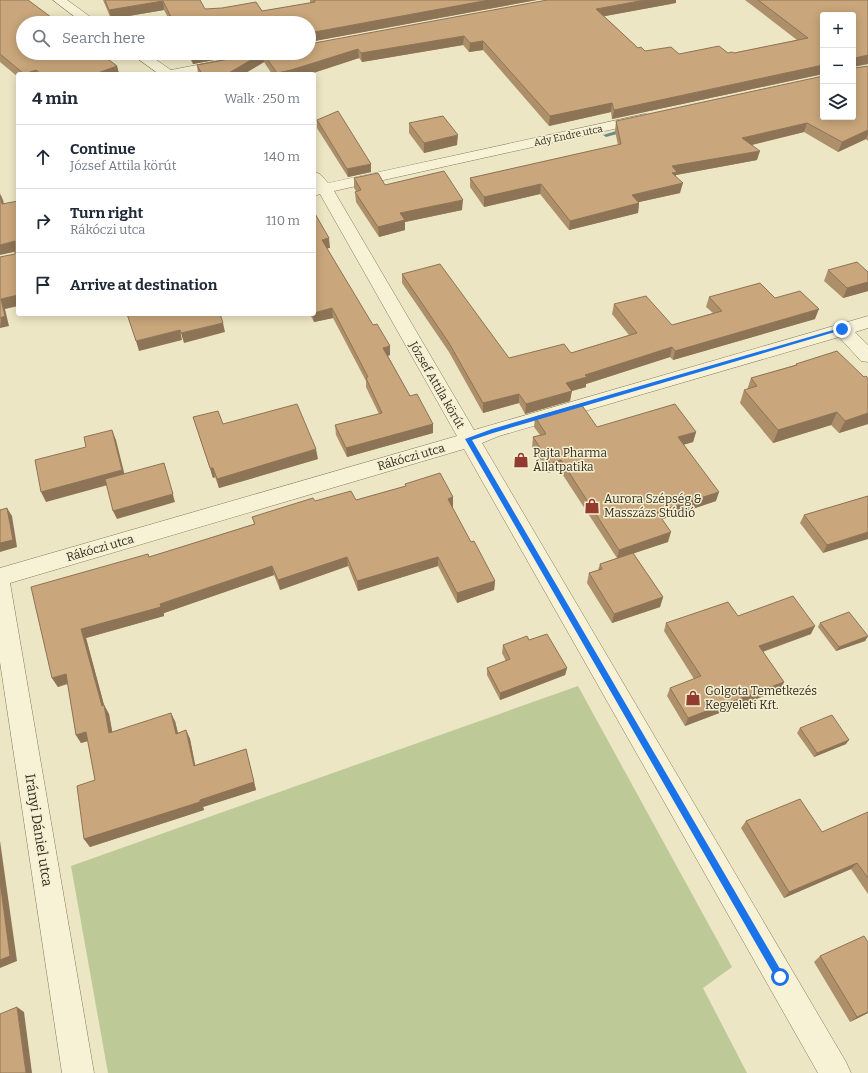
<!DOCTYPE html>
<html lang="en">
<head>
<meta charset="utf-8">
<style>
	:root { --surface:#fff; --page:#f6f6f7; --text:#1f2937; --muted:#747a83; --line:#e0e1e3 }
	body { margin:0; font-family:Bitter,serif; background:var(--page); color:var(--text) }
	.controls { position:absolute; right:12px; top:12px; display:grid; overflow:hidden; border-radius:4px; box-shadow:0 2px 10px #0003 }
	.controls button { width:36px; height:36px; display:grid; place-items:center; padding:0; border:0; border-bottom:1px solid var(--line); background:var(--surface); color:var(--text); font:20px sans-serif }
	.stop { position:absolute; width:12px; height:12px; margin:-9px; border:3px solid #1a73e8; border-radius:50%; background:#fff }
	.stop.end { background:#1a73e8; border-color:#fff; box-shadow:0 1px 4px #0008 }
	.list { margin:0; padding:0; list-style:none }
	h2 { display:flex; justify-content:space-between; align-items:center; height:52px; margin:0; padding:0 16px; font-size:17px }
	h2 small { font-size:13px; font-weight:400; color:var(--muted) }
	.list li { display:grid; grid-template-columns:26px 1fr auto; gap:12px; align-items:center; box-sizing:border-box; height:64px; padding:0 16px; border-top:1px solid var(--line) }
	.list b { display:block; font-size:15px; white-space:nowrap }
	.list p { margin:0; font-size:13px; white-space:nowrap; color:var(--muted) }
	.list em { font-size:13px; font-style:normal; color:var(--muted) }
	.icon { flex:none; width:22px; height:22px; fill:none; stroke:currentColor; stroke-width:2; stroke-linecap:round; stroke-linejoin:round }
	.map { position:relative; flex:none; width:868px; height:1073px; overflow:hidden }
	.search { position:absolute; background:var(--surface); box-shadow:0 2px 10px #0003; left:16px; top:16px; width:300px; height:44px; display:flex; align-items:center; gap:10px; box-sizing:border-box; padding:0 14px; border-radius:22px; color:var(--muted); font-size:15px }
	.panel { position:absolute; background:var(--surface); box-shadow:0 2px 10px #0003; left:16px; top:72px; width:300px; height:244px; border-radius:4px }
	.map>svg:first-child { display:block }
</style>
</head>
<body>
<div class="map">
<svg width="868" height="1073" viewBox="0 0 868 1073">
	<rect width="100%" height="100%" fill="#ece6c4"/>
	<!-- green -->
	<path fill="#bdca98" d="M578,686L732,967L703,988L747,1073H108L71,866Z"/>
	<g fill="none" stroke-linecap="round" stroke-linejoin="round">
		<!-- stream -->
		<path fill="#6d8d89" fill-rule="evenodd" d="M626,128L629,130L628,131L606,137L603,135Z"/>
		<defs>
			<g id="minor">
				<path d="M53,0H67L99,23H83Z"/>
				<path d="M130,53H146L171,70L259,53H288L286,56L281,57L191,74H159Z"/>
				<path d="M645,114L650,115L652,118L650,121L334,191L474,430L868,316V328L855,332L868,345V362L861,361L839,337L499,436L482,443L846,1062L851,1073H818L464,449L10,583L94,1073H62L0,662V568L457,436L320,194L314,196V172L320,174L328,183Z"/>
			</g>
		</defs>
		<!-- minor casing -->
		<use href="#minor" stroke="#86785b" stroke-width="1"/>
		<!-- minor -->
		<use href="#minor" fill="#f7f2d6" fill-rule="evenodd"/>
	</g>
	<!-- wall -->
	<g fill="#ad8f6a">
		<path d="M0,0L117,66L119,74H18V77L0,62Z"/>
		<path d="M103,0H200L205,9L262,11L310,3V0H537L309,42V23H171L164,10L111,19Z"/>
		<path d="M745,0H868V64L855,66V68L868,66V141L866,139L838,152L804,132L752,145L757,160L676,175V176L680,193L639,202V203L638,213L569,230L540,194L484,207L470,187V178L618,145L615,131L616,121L853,117L823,15V74L612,119L611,112L549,126L483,50L469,52L463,45L362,62L359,58L310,74H272L264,62L263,53L676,3L604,16L638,48L645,51L679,54L734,53L797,40Z"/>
		<path d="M187,53H251L193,64Z"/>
		<path d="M263,53L264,62L244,74H198L197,65Z"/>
		<path d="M317,120L371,172L348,177L317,128Z"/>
		<path d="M409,123L457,145L424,153L409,133Z"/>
		<path d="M354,178L385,185L462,210L405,222V230L379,237L356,202L355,192L356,191L354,188Z"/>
		<path d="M314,212L330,248H327L390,355L388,356L410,396L433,433L347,457L336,435L335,425L379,414L366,387V381L333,318L314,322L310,314H314Z"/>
		<path d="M828,270L868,272V291L843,298L824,281Z"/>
		<path d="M402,274L509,358L571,353L629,335L612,314L614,304L672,325L713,313L706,307L709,297L775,298L815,319L673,360L670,357L586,384V387L571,391L570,401L525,414L519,403L483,413L449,352L402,283Z"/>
		<path d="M796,364L868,378V424L839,433L831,425L773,443L740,403L744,390H747L751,378L795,365Z"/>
		<path d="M193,417L223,424L318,459L219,488L215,477L213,478Z"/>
		<path d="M535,417L597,427L696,432L693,442L683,445L716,501L662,519L668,542L633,553L663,597L660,607L612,623L587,583L589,573L598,570L600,564L617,558L559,469L548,473L532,447L533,437L540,435L534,427Z"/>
		<path d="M405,484L453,497V507H452L471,542L495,581L494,590L457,603L438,566L358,591L348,566L280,590L274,575L164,613V616L86,638L104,705L109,714L112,732L175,721L178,733L186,730L190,739L195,765L246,749L248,758L256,790L203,807L204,810L90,847L84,839L95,780L88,741L81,743L76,735L68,684L58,687L52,678L150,557L254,524L252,517L315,501L356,500L405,486Z"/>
		<path d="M868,496L823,553L800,523L804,515Z"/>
		<path d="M738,616L811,634L763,652L784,682L780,690L685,726L667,696L670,688L694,679L664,631L666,623Z"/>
		<path d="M820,623L868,636L865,641L836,651L818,627Z"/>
		<path d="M529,640L567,668L565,675L500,700L487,675V668L506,661L502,653L503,645Z"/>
		<path d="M800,728L846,744L814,757L797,733Z"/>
		<path d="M868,812V894L851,869L784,898L741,828L746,821L822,832Z"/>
		<path d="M820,956L868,1013L850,1022L814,962Z"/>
	</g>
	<!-- shaded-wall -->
	<g fill="#8d7456">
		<path d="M489,0H537L309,42V33Z"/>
		<path d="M645,0H676V3L595,18L596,9Z"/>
		<path d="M163,1L164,10L111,19L109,10Z"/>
		<path d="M464,36L463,45L362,62L361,53Z"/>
		<path d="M483,41V50L469,52L470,43Z"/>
		<path d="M358,49L359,58L310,74H277V73Z"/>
		<path d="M202,53H251L193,64L191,55Z"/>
		<path d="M263,53L264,62L244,74H227Z"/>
		<path d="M868,55V64L853,67L855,58Z"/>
		<path d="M823,65V74L612,119L614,110Z"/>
		<path d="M117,66L119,74H95Z"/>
		<path d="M36,70L37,74H24Z"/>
		<path d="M612,103L611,112L549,126L550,116Z"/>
		<path d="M807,123L804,132L739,148L742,138Z"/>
		<path d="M868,130V134L866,139L838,152L842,142Z"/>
		<path d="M458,135L457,145L424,153V143Z"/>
		<path d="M760,151L757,160L676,175L675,181L670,182L672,166Z"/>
		<path d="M371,164V172L348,177L347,169Z"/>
		<path d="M683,183L680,193L630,204L632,195Z"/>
		<path d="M541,184L540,194L484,207V197Z"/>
		<path d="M0,193L3,200L6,213L2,204Z"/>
		<path d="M463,200L462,210L405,222V230L379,237L378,227L400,213Z"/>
		<path d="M639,203L638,213L569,230L570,221Z"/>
		<path d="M329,238L330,248L323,249L322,240Z"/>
		<path d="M15,241L18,251L0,255V245Z"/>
		<path d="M868,282V291L843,298L847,288Z"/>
		<path d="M18,295V306L5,309L9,326L0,328L1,299Z"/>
		<path d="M332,308L333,318L314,322L313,314H314V313Z"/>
		<path d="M819,309L815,319L673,360L675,351Z"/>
		<path d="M223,323L225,332L184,343L181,333Z"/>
		<path d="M180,330L182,340L139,351L136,341Z"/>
		<path d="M390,346V355L383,357V348Z"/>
		<path d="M672,347L670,357L586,384V387L565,393L566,383L585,375Z"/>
		<path d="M572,391L570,401L525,414L526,404Z"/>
		<path d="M519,394V403L483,413V403Z"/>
		<path d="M837,412L831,425L773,443L778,430Z"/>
		<path d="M868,413V424L839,433L845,421Z"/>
		<path d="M433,424V433L347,457L346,448Z"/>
		<path d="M112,430L116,440L126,480L46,502L41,492Z"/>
		<path d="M696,432L693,442L675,447L678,437Z"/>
		<path d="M316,449L318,459L219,488L217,479Z"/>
		<path d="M561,460L559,469L548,473L550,463Z"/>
		<path d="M164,463L175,502L117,519L113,511Z"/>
		<path d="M210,468H213L215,477L213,478Z"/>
		<path d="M719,492L716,501L654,522L657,512Z"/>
		<path d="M453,497V507L448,509V499Z"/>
		<path d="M7,508L12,516L17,547L0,552V543Z"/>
		<path d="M671,532L668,542L617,559L619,550Z"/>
		<path d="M868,532V539L823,553L827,545Z"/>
		<path d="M347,557L348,566L280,590L278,580Z"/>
		<path d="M438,557V566L358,591L357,581Z"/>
		<path d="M272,566L274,575L164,613V616L86,638L104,705L109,714L114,741L109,733L81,629L160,604Z"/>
		<path d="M495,581L494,590L457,603V593Z"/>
		<path d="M663,597L660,607L612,623L614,614Z"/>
		<path d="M815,626L811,634L755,654L759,646Z"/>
		<path d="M868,636L865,641L836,651L839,647Z"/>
		<path d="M567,668L565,675L500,700V693Z"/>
		<path d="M66,674L71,682L58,687L52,678Z"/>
		<path d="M784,682L780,690L685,726L688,718Z"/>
		<path d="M171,713L175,721L180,742L176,734Z"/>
		<path d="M186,730L190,739L197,774L194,766Z"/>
		<path d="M86,732L91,740L81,743L76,735Z"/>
		<path d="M849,740L846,744L814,757L817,753Z"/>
		<path d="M246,749L248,758L256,790L203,807L204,810L90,847L84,839L200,800Z"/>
		<path d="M0,841L17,961L0,968Z"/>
		<path d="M857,863L851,869L784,898L789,892Z"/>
		<path d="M17,1007L24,1012L32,1073H26Z"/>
		<path d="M868,1012V1013L850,1022L857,1017Z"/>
	</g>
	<!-- building -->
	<g fill="#c9a67b" stroke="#8d7456">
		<path d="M0,0H28L59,23H23V53H100L117,66L95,74H41L36,70L24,74L0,54Z"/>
		<path d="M105,0H200L205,9L222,8L256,2L262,11L315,2L314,0H489L309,33V23H174L163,1L109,10Z"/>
		<path d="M547,0H645L596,9L638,48L641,47L645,51L671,47L679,54L719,46L728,53L732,52L734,53L808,38L758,0H868V55L855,58V68L868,66V130L842,142L807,123L742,138L760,151L672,166L677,172L672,173L683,183L632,195L639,203L570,221L541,184L484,197L470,178L621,144L616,121L823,76V117H853V15H823V65L614,110L612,103L550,116L483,41L470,43L464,36L361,53L358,49L291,70L277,73L263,53H309V44Z"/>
		<path d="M190,53H202L191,55Z"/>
		<path d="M262,53H263L227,74H202L197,65Z"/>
		<path d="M338,111L371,164L347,169L317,120Z"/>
		<path d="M443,116L458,135L424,143L409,123Z"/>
		<path d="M444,171L463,200L400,213L405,220L378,227L355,192L361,190L354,178L378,173L385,185Z"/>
		<path d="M0,195L2,204L18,201V295L1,299L5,316L0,318V257L15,254V241L0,245Z"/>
		<path d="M314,212L329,238L322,240L373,325L377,324L390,346L383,348L410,396L417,394L433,424L346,448L335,425L382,413L366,378L368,377L332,308L314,313Z"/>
		<path d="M857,262L868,272V282L847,288L828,270Z"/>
		<path d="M440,264L509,358L564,344L571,353L637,333L614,304L646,296L672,325L722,311L709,297L760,283L775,298L800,291L819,309L675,351L672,347L585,375L587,377L566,383L572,391L526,404L519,394L483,403L449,343L402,274Z"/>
		<path d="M127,314H220L223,323L181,333L180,330L136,341Z"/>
		<path d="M837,351L864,377L866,376L868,378V413L845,421L837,412L778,430L744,390L757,386L751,378L797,365L796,364Z"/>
		<path d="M297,404L316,449L217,479L213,468H210L193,417L218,411L223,424Z"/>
		<path d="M581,404L597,427L675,404L696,432L678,437L719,492L657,512L671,532L619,550L561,460L550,463L533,437L546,434L535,417Z"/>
		<path d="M112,430L122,470L41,492L35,460L86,447L84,437Z"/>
		<path d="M164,463L173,494L113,511L105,479Z"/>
		<path d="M440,473L453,497L448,499L471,542L474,541L495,581L457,593L438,557L357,581L347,557L278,580L272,566L160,604L161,607L81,629L102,706L104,705L109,733L171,713L176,734L186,730L194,766L246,749L254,782L200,800V802L84,839L77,786L95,780L86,732L76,735L66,674L52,678L31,587L148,554L149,557L255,524L252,517L313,498L315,501L351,491L356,500L406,486L405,484Z"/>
		<path d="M868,496V532L827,545L804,515Z"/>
		<path d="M7,508L13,540L0,543V510Z"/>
		<path d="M633,553L663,597L614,614L589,573L602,569L600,564Z"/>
		<path d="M793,596L815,626L759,646L784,682L688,718L670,688L701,676L666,623L728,602L738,616Z"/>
		<path d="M849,612L868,636L839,647L820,623Z"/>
		<path d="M547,634L567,668L500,693L487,668L510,659L503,645L527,636L529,640Z"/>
		<path d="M832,715L849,740L817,753L800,728Z"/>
		<path d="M800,799L822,832L868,812V878L857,863L789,892L746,821Z"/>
		<path d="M0,881L10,956L0,960Z"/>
		<path d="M864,936L868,942V1012L857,1017L820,956Z"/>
		<path d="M17,1007L26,1073H0V1014Z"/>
	</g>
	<!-- route -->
	<path fill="#1a73e8" d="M840,328L845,329L493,433L472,440L783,974L784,977L783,980L780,982L777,980L465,439L492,429Z"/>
	<!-- icons -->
	<defs>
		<symbol id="shop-bare" viewBox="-9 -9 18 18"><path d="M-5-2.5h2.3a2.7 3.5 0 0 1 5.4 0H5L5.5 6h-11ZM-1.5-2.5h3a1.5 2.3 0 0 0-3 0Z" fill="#923b2e" stroke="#f4efd3" stroke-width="2.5" paint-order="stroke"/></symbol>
	</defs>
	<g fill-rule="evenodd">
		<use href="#shop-bare" x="510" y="449" width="22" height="22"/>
		<use href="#shop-bare" x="581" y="495" width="22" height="22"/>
		<use href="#shop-bare" x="682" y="687" width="22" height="22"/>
	</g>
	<g text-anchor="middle" stroke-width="3" stroke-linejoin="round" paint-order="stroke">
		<!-- far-street labels -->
		<g font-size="10" fill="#362d1e" stroke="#f4efd3">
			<text transform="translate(568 135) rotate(-12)" y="4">Ady Endre utca</text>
		</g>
		<!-- street labels -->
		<g font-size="12" fill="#362d1e" stroke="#f4efd3">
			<text transform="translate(437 385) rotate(60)" y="4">József Attila körút</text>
			<text transform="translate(411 457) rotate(-16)" y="4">Rákóczi utca</text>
			<text transform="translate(100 548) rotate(-16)" y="4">Rákóczi utca</text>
		</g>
		<!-- poi labels -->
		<g font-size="12" fill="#362d1e" stroke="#f4efd3" text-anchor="start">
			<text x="533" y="457">Pajta Pharma<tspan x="533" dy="14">Állatpatika</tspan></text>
			<text x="604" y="503">Aurora Szépség &amp;<tspan x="604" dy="14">Masszázs Stúdió</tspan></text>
			<text x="705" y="695">Golgota Temetkezés<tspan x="705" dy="14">Kegyeleti Kft.</tspan></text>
		</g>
		<!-- near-street labels -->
		<g font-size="14" fill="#362d1e" stroke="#f4efd3">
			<text transform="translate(39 830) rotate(81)" y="5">Irányi Dániel utca</text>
		</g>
	</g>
</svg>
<div class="controls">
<button>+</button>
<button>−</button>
<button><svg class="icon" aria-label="layers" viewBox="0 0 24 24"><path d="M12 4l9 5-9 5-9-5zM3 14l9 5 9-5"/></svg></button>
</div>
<div class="stop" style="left:780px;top:977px"></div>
<div class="stop end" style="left:842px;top:329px"></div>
<div class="search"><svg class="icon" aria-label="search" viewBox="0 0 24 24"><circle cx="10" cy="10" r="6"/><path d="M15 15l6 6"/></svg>Search here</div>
<section class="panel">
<h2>4 min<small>Walk · 250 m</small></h2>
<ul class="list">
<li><svg class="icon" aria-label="ahead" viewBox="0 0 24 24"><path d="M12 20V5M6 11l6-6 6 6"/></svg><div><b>Continue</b><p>József Attila körút</p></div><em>140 m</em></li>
<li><svg class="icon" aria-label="right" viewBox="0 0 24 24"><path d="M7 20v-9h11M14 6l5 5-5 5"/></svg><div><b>Turn right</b><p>Rákóczi utca</p></div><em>110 m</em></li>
<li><svg class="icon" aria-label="arrive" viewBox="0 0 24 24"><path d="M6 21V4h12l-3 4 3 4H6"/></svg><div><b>Arrive at destination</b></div></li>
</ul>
</section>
</div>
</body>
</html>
